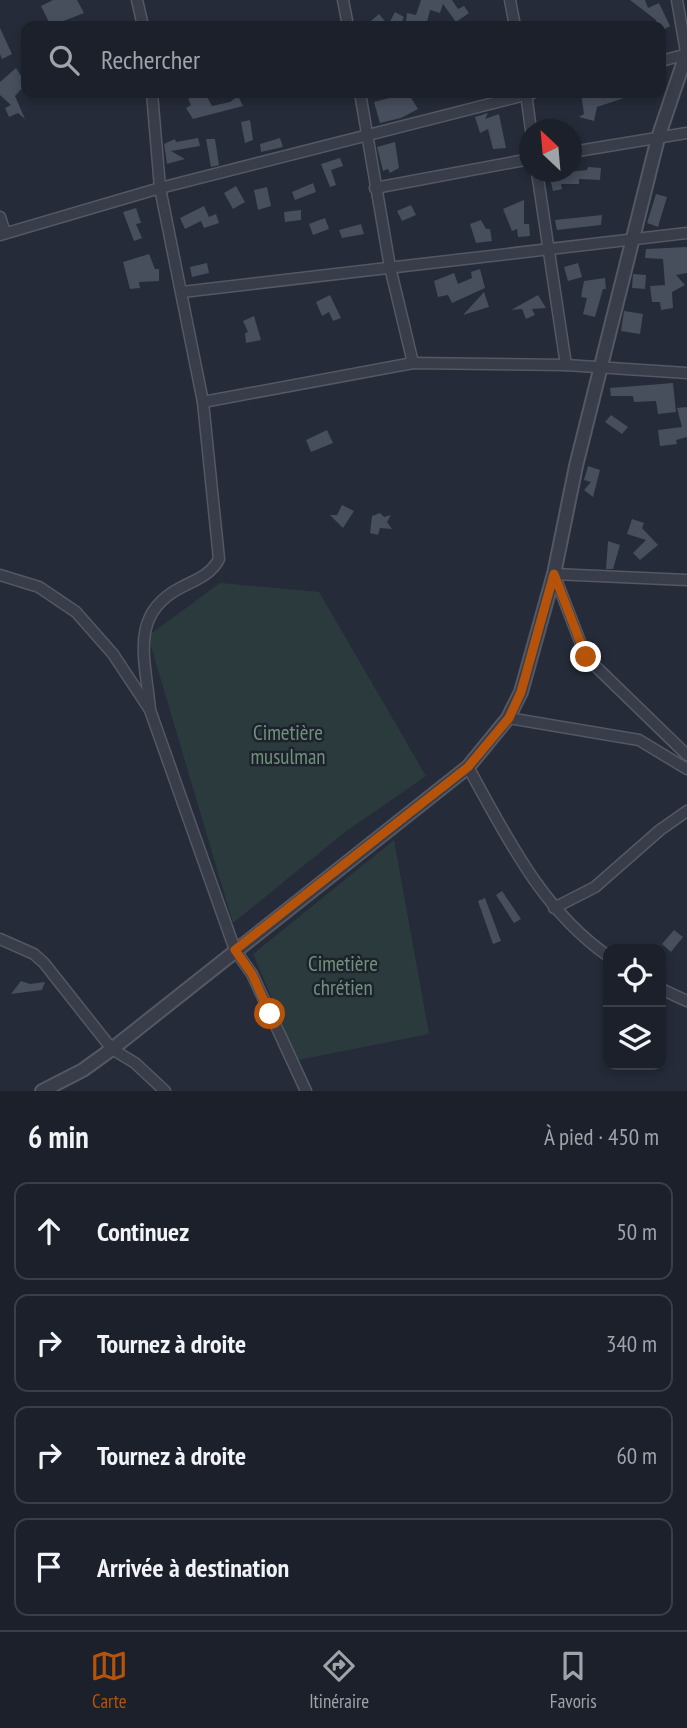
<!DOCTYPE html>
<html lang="fr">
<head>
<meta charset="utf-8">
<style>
	:root { --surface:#1c202a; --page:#252832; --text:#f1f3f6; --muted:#a0a3a8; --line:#3a3e47; --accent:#b45309 }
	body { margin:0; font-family:"PT Sans Narrow",sans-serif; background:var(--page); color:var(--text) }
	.controls { position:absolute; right:21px; bottom:21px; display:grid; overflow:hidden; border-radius:14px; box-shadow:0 4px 10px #0003 }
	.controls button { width:63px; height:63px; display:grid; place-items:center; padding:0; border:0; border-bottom:2px solid var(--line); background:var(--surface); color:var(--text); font:35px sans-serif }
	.compass { position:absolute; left:519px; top:119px; width:63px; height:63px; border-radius:50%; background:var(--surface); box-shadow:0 4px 10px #0003; rotate:334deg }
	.stop { position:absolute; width:21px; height:21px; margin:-16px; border:5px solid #b45309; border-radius:50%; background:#fff }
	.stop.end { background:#b45309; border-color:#fff; box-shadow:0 2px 7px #0008 }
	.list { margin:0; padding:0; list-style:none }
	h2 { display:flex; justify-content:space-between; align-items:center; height:91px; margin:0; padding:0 28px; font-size:30px }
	h2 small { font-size:23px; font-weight:400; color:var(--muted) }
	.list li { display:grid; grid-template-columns:46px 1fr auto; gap:21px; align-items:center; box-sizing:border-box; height:98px; margin:0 14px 14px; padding:0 14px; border:2px solid var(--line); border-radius:14px }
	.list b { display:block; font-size:26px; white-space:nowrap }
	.list em { font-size:23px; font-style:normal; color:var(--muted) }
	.icon { flex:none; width:38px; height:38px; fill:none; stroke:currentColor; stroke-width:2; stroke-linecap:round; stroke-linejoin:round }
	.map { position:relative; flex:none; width:687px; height:1091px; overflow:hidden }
	.search { position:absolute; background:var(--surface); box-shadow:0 4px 10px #0003; left:21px; right:21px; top:21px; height:77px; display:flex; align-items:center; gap:18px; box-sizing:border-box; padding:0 24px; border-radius:14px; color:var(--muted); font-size:26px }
	.sheet { height:539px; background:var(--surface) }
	nav { display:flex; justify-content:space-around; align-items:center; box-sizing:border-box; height:98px; border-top:2px solid var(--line); background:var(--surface); font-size:19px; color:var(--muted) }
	nav a { display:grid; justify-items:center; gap:4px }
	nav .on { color:var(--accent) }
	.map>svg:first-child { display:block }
</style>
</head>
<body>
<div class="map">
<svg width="687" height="1091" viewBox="0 0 687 1091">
	<rect width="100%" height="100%" fill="#252b38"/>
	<!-- green -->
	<g fill="#2b3b3d">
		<path d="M220,583L319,592L426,776L345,832L233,923L148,636Z"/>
		<path d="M394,840L429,1034L298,1060L253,954Z"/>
	</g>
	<!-- building -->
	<g fill="#474e5c">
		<path d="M53,0H77L84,13L51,26L41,6Z"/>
		<path d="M421,0H452L458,9L464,6L469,13L456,22L443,4L440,13L430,10L426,26L406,21L407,13L416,15Z"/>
		<path d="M630,0H645L648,8L659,3L670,26L661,31V26L655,25L656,20Z"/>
		<path d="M395,12L404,17L400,26H376L371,21L379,14L388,25Z"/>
		<path d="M0,28L12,54L2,59L0,54Z"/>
		<path d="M16,68L26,84L15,96L25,119L18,113L9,117L5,108L11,105L0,95V82Z"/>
		<path d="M198,93H205L212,106L230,102L238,96L243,106L193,119L186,108L191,105L188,99Z"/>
		<path d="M408,93L418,109L401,118L380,123L374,102Z"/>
		<path d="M581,93H589L590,96L599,93L636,94L597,107L594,121L579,117L584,114Z"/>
		<path d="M488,113L485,119L499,114L506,148L493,149L488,129L480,133L475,117Z"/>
		<path d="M250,120L253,140L245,143L241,122Z"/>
		<path d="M198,138L200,146L171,151L185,159L167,164L164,144L175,139L176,142Z"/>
		<path d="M280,138L283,147L261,152L260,144Z"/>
		<path d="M206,139H215L219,165L211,167Z"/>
		<path d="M395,142L399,168L390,173L388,169L383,171L377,147Z"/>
		<path d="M340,158L343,166L331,170L336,185L330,187L321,164Z"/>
		<path d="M588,167L601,168L600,180L579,179V184H561L562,189L553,191L549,174L587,170Z"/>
		<path d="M313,183L316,192L295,200L292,192Z"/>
		<path d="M236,186L245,202L233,209L224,193Z"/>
		<path d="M267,187L271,206L258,210L254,190Z"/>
		<path d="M656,194L667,197L658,227L647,223Z"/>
		<path d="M524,200V224H529L530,236L518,237L517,229L512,231L503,209Z"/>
		<path d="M411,205L416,215L402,221L397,211Z"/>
		<path d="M204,206L209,217L216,214L219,223L204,228L201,221L185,229L180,218Z"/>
		<path d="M136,208L141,223L136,224L142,238L134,241L123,212Z"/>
		<path d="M301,210V220L285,222L284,212Z"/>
		<path d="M602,215L601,225L557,230L555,220Z"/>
		<path d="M325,218L329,229L313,235L309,224Z"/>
		<path d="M481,220L486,229H490L492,241L476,243L470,224Z"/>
		<path d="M361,224L364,234L342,238L339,230Z"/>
		<path d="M687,247V273L676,275L685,285L672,292L673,308L661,310L660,302H652L650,286L665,285L663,259L645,258L646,249Z"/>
		<path d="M149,254L155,269H159V281L139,282L140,288L130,289L123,262Z"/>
		<path d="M207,263L209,273L192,277L190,267Z"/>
		<path d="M578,263L582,277L568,281L564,267Z"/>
		<path d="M480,269L485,288L452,303L448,295L438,297L434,281L454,273L458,284L472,278L471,272Z"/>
		<path d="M633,274L646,275L645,289L632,288Z"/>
		<path d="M605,278L606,289H603L595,317L583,314L587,298L581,297L584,281Z"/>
		<path d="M484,292L489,307L463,315Z"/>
		<path d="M330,295L341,318L333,321L329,312L322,316L316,302Z"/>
		<path d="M538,295L546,308L532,309L535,315L526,319L522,309L511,310Z"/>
		<path d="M624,311L643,314L640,334L621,331Z"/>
		<path d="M254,316L261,340L246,343L245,333L248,332L243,321Z"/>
		<path d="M673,383L676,412L658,414L656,401L634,402L633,396H611L610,388Z"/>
		<path d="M687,407V437L676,440L677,444L660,446L658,430L682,427L677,408Z"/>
		<path d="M611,415L628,427L622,434L605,422Z"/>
		<path d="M327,430L333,443L311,452L306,440Z"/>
		<path d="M588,466L600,470L593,497L584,490L591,482L584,480Z"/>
		<path d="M342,505L354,511L343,528L330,515H337Z"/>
		<path d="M380,513L384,517L391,515L387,522L392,529L380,528L378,535L370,533L372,516Z"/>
		<path d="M632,519L644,523L642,528L658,545L640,560L633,553L646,540L627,534Z"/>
		<path d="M608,541L620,545L613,569H606Z"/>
		<path d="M502,891L521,919L514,923L496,895Z"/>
		<path d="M485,898L501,941L493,944L478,901Z"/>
		<path d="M674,930L683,937L671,952L662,944Z"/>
		<path d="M21,981L30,984L45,982L42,990L11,994Z"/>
	</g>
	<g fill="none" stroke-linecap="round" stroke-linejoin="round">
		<defs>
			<g id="minor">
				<path d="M137,0L143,26"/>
				<path d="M343,0L348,26"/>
				<path d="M510,0L515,26"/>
				<path d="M677,0L687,58"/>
				<path d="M661,61L687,54"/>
				<path d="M360,93L390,267L413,363"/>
				<path d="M526,93L531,130"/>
				<path d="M572,152L687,133"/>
				<path d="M537,172L566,365"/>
				<path d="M375,188L530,159"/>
				<path d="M0,217L5,233"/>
				<path d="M0,235L160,188L533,93"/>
				<path d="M182,292L687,233"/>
				<path d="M203,402L413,363L566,365L687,373"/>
				<path d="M0,575L39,587L76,612L113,654L150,710L235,950L252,974L306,1091"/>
				<path d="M687,580L554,574L586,657L687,755"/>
				<path d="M150,710C146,661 128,615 180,588C195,580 211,575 219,559L203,402L160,188L152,93"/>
				<path d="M508,718L639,740L687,769"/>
				<path d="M468,767C507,837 541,909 608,956"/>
				<path d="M554,908L595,887L660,830L687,811"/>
				<path d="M0,939L34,954L44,963L112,1049L135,1063L165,1091"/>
				<path d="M661,989L687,1001"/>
			</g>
			<path id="tertiary" d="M42,1091L83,1070L112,1049L468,767L508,718L521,692L554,574L576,466L658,138L687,52"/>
		</defs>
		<!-- minor casing -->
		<use href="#minor" stroke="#545863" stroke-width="13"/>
		<!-- tertiary casing -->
		<use href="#tertiary" stroke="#545863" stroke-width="16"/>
		<!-- minor -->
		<use href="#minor" stroke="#383d49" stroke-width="10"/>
		<!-- tertiary -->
		<use href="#tertiary" stroke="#383d49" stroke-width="12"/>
	</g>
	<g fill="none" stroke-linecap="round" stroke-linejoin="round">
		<!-- route -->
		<path stroke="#b45309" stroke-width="9" d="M270,1014L252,974L235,950L468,767L509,718L521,692L554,574L586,657"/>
	</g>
	<g text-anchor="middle" stroke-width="5" stroke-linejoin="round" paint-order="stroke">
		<!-- park labels -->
		<g font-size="21" fill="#6e927a" stroke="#1e222d">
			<text x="288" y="740">Cimetière<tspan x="288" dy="24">musulman</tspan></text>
			<text x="343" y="971">Cimetière<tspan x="343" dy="24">chrétien</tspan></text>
		</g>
	</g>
</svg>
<div class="controls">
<button><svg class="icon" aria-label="locate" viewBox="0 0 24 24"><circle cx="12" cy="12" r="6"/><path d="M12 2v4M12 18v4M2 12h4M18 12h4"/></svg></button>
<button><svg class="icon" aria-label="layers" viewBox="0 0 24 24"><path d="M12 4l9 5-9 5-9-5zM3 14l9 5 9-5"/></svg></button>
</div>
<svg class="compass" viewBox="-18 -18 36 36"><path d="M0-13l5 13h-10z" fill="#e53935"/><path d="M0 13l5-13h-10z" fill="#a0a3a8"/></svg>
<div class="stop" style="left:270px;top:1014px"></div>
<div class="stop end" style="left:586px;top:657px"></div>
<div class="search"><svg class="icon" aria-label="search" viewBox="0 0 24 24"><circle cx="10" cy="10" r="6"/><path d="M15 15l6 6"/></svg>Rechercher</div>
</div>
<section class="sheet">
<h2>6 min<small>À pied · 450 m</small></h2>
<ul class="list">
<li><svg class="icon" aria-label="ahead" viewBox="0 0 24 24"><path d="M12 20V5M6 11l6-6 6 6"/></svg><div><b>Continuez</b></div><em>50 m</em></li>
<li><svg class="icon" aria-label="right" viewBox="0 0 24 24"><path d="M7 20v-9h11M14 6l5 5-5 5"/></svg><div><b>Tournez à droite</b></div><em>340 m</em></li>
<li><svg class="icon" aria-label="right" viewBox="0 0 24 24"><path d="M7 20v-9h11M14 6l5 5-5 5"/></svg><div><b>Tournez à droite</b></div><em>60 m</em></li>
<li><svg class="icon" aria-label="arrive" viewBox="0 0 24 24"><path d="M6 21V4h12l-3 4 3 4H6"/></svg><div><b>Arrivée à destination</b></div></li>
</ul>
</section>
<nav>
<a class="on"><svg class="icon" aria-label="map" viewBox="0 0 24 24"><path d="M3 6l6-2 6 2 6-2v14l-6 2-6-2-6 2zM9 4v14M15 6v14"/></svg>Carte</a>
<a><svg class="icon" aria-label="directions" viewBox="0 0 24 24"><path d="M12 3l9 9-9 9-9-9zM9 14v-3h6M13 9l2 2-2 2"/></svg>Itinéraire</a>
<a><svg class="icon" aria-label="saved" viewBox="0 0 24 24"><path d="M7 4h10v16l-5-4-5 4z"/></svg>Favoris</a>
</nav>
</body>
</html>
